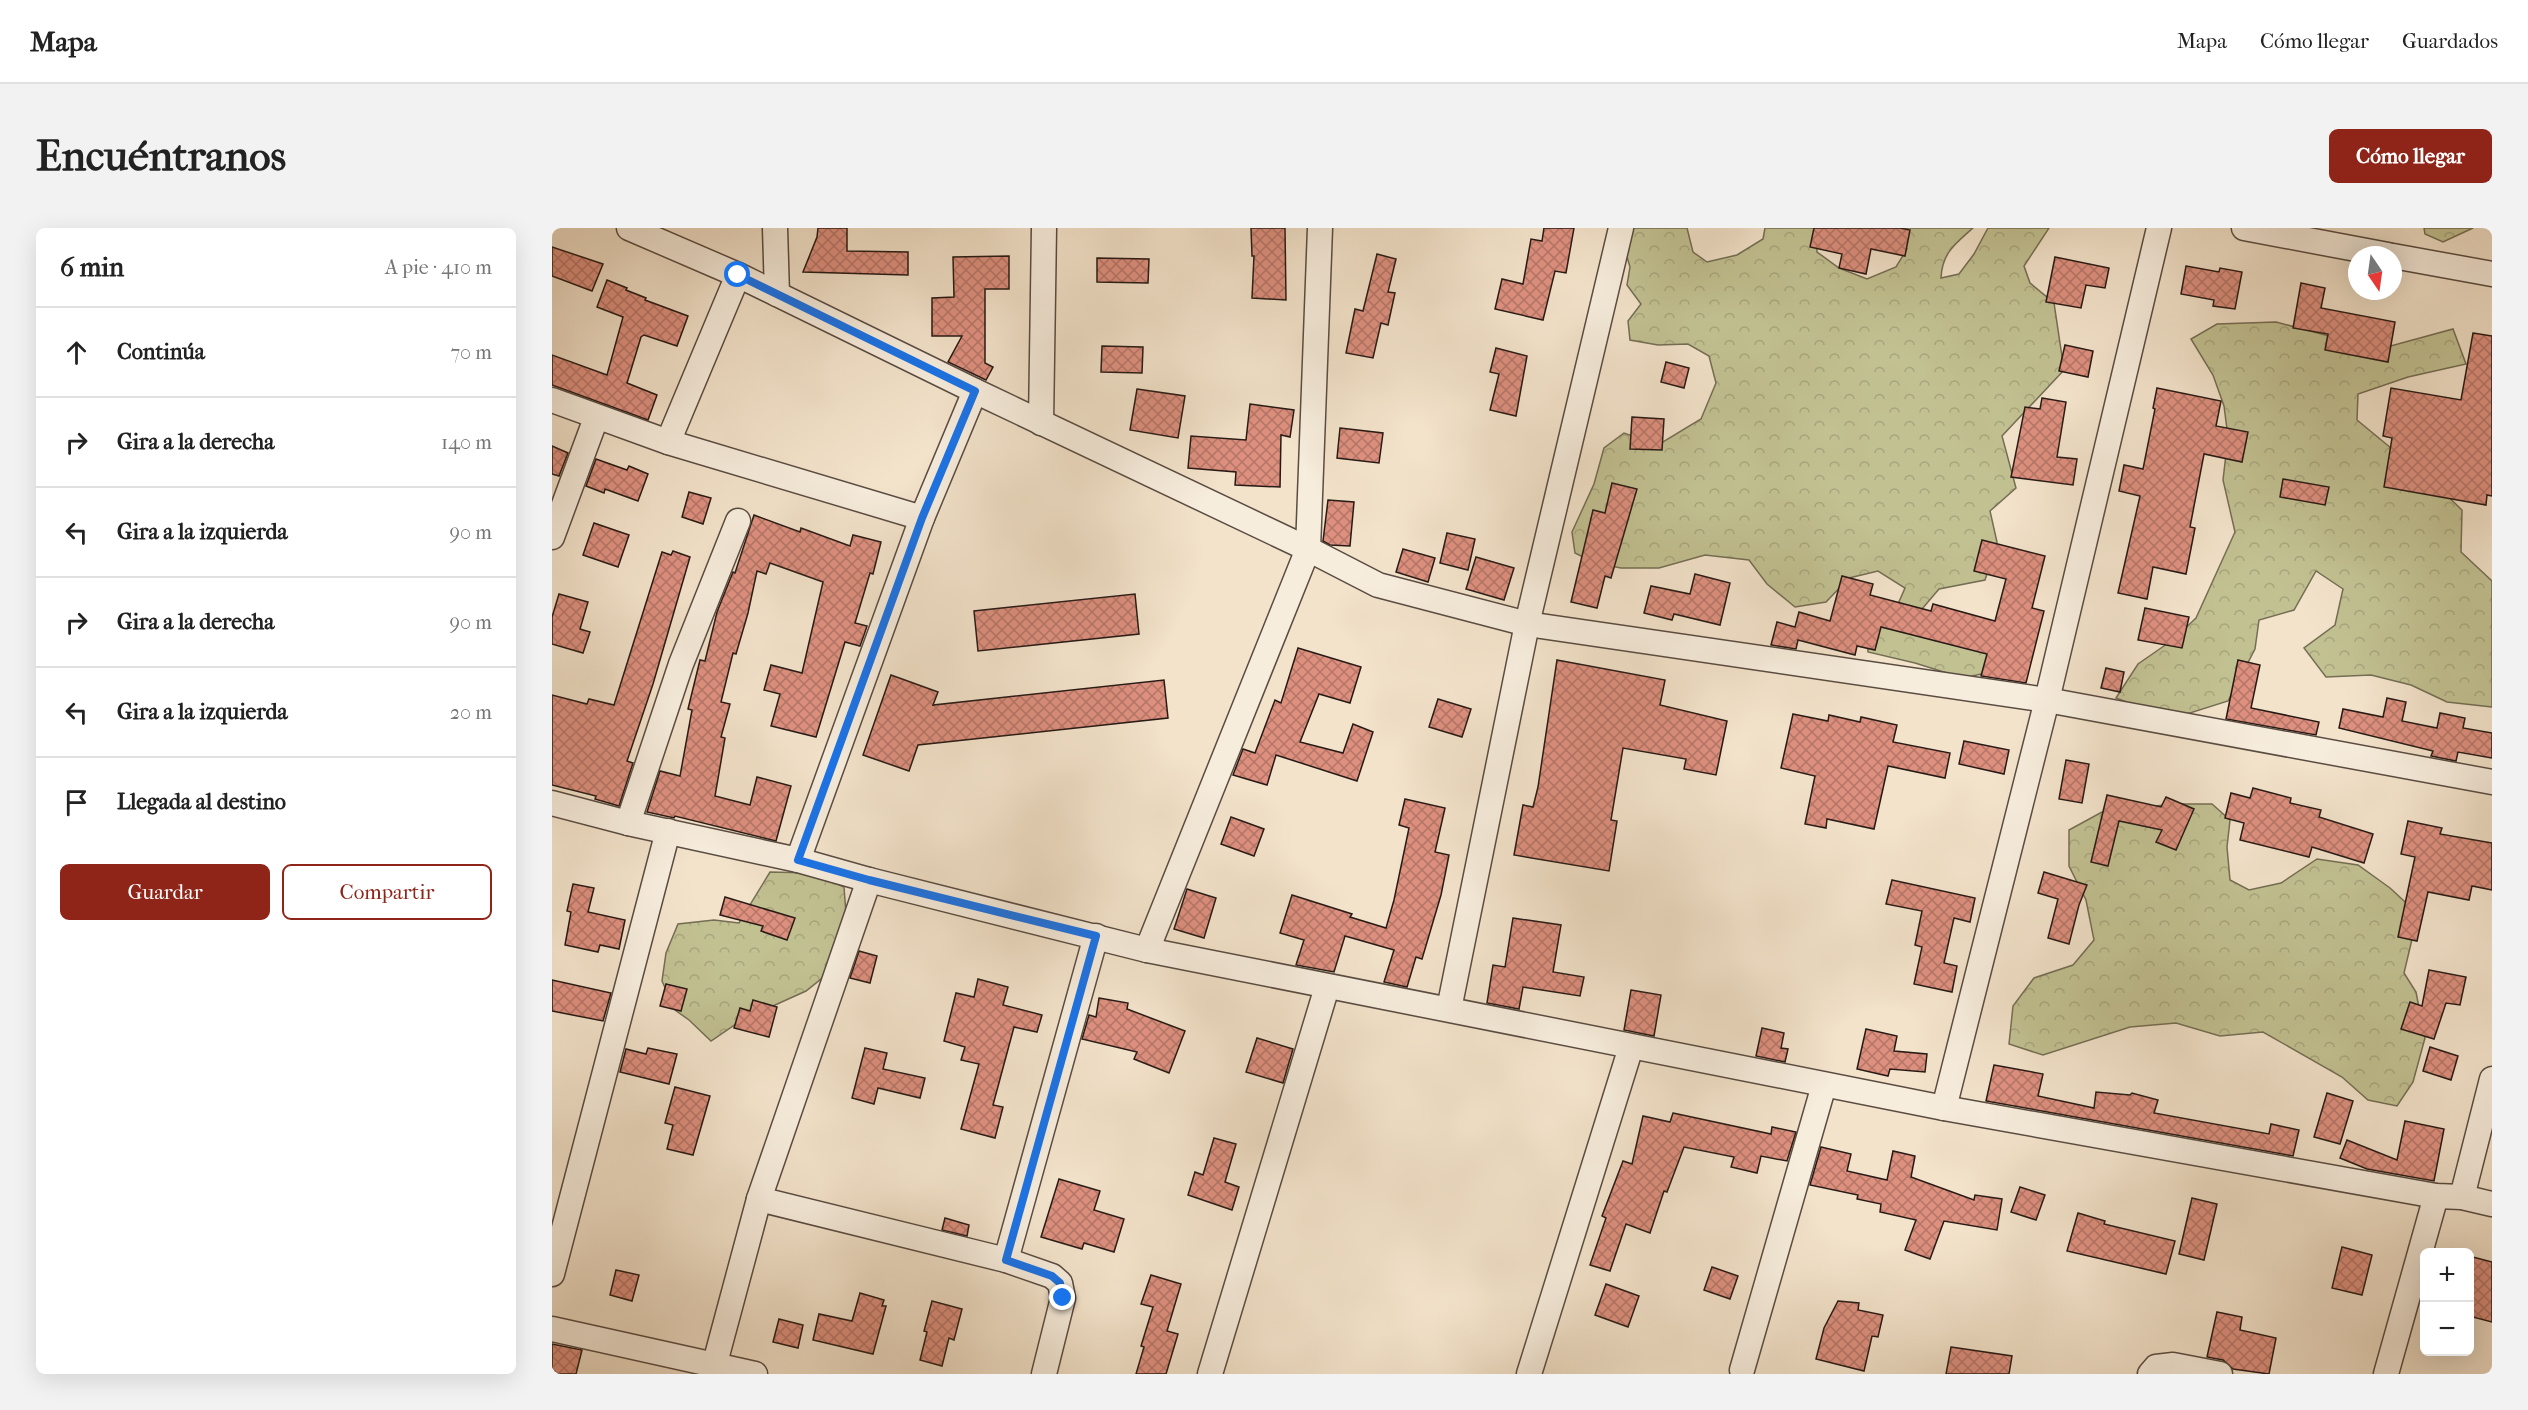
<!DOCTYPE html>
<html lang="es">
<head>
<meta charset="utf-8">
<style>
	:root { --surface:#fff; --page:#f2f2f2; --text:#222; --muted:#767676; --line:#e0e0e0; --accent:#8f2418 }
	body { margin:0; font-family:"IM FELL French Canon",serif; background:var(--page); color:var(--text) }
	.controls { position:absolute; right:18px; bottom:18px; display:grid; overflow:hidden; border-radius:9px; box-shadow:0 6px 24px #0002 }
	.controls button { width:54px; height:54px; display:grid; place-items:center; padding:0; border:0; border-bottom:2px solid var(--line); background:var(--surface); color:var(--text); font:30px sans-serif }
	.compass { position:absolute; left:1796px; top:18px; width:54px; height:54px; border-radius:50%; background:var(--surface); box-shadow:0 6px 24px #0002; rotate:167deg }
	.stop { position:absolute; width:18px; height:18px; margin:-14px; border:4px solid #1a73e8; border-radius:50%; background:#fff }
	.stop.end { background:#1a73e8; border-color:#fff; box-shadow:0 2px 6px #0008 }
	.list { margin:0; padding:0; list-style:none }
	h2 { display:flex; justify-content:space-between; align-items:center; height:78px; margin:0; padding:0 24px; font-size:26px }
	h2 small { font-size:20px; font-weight:400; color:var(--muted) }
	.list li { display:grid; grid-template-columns:39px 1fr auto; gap:18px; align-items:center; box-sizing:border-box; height:90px; padding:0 24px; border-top:2px solid var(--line) }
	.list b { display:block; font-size:22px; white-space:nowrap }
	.list em { font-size:20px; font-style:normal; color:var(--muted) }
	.actions { display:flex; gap:12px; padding:18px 24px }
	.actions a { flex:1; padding:14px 0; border:2px solid var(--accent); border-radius:9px; text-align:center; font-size:21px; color:var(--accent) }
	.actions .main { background:var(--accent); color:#fff }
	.icon { flex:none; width:33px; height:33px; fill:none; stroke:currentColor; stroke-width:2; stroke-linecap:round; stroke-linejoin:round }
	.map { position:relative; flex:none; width:1940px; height:1146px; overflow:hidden; border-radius:9px }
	header { display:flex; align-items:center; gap:36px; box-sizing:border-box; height:84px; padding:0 30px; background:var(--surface); border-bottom:2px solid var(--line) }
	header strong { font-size:28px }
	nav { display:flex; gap:33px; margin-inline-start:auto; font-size:21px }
	.intro { display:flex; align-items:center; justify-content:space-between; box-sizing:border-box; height:144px; padding:0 36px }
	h1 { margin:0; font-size:42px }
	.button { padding:15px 27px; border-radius:9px; background:var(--accent); color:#fff; font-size:21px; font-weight:700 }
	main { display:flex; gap:36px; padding:0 36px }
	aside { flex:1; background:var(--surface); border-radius:9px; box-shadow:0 6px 24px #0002 }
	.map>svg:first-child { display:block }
</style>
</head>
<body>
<header>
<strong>Mapa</strong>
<nav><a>Mapa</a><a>Cómo llegar</a><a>Guardados</a></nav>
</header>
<div class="intro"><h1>Encuéntranos</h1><a class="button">Cómo llegar</a></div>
<main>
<aside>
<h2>6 min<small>A pie · 410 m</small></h2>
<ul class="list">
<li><svg class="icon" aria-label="ahead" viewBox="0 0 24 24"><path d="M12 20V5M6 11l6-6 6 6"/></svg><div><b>Continúa</b></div><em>70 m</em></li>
<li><svg class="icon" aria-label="right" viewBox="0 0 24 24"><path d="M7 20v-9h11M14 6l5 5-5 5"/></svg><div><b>Gira a la derecha</b></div><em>140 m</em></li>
<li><svg class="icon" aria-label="left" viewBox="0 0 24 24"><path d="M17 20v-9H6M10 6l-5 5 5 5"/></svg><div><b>Gira a la izquierda</b></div><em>90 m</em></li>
<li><svg class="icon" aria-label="right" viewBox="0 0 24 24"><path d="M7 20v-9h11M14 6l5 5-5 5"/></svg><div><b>Gira a la derecha</b></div><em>90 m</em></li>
<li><svg class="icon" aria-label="left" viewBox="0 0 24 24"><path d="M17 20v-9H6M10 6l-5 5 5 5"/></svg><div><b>Gira a la izquierda</b></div><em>20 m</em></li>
<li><svg class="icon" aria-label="arrive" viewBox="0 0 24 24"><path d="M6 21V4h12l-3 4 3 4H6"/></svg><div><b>Llegada al destino</b></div></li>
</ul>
<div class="actions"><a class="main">Guardar</a><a>Compartir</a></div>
</aside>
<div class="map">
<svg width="1940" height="1146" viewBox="0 0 1940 1146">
	<defs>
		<pattern id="forest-crowns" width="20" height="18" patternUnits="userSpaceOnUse" patternTransform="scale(1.5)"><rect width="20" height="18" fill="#c2c192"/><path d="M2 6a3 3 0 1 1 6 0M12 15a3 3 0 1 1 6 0" fill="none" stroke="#a7a57d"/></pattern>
		<pattern id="building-cross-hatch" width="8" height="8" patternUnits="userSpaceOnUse" patternTransform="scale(1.5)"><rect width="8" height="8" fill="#de907f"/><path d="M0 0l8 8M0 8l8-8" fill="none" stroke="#b47567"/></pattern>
	</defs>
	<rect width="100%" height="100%" fill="#f3e3cb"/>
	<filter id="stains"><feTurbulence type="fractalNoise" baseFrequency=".00333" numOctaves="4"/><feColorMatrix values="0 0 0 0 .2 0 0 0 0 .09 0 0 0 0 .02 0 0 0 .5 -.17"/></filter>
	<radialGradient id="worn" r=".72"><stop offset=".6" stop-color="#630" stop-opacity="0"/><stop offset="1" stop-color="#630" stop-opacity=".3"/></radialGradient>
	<!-- forest -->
	<g fill="url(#forest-crowns)" stroke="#746e54" stroke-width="1.5">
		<path d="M1070,0H1135L1141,24L1155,34L1185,27L1211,11L1213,0H1264L1265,24L1287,40L1315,51L1344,39L1355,21L1346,7L1334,0H1421C1403,16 1390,25 1389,50L1407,46L1422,26L1436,0H1497L1472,38L1478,55L1502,75L1512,142L1450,208L1464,260L1438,283L1445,314L1433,352L1387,361L1364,388L1452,413L1443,443L1411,450L1363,435L1316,424L1315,408L1342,385L1353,360L1326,343L1297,350L1274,374L1243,379L1215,356L1197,332L1153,327L1107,340H1069L1043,335L1023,325L1020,304L1042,256L1052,220L1072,205L1106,217L1149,191L1164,155L1157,128L1136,116L1106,117L1078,112L1076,93L1089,76L1075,57L1078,39L1068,5Z"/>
		<path d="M1872,0H1921L1891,14L1873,6Z"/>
		<path d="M1724,94L1777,108L1835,119L1901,101L1914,136L1856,149L1806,166L1805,192L1885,258L1910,282L1909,324L1940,353V479L1895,474L1859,457L1819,447L1774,449L1752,420L1783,397L1791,361L1764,343L1742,382L1707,392L1703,421L1676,473L1619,491L1564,470L1586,436L1622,411L1644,390L1683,304L1671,252L1676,209L1672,178L1661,147L1639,111L1665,96Z"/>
		<path d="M1621,576H1660L1678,592L1675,619L1678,652L1697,662L1729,655L1765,631L1806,637L1838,660L1864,684L1861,707L1852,745L1864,764L1873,810L1861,854L1845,878L1816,872L1790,849L1711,804L1668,808L1624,795L1578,799L1491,827L1457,816L1461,778L1482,750L1521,737L1542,712L1534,672L1517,638V602L1550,584Z"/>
		<path d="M218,644L261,645L292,659L295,699L284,739L254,763L190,792L159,813L137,792L123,782L110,753L114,725L126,696L162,692L187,695Z"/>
	</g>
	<!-- building -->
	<g fill="url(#building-cross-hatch)" stroke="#271a15" stroke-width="1.5">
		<path d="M266,0H295V23L356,24V47L251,44L265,9Z"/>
		<path d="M699,0H733L734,72L700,70L702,28H700Z"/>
		<path d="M992,0H1022L1014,45L1003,43L991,92L943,81L950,51L971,56L979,11L990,13Z"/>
		<path d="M1262,0H1348L1358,2L1353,28L1319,21L1314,46L1287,40L1290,26L1258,19Z"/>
		<path d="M0,19L51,36L40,63L0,48Z"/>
		<path d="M825,26L844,31L836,64L843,65L836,97L829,95L821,130L794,125L803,81L811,83Z"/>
		<path d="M457,28V61H433V135L441,139L434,152L396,134L410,108H380V70L402,69L401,29Z"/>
		<path d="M1503,29L1557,40L1553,60L1534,57L1529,80L1494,74Z"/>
		<path d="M545,30L597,31L596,55L545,54Z"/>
		<path d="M1634,38L1667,44L1668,40L1690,44L1683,81L1661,78L1662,72L1629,66Z"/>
		<path d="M55,52L75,60L74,62L94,70L93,72L136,88L125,118L92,107L89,109L75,155L105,167L96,192L0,157V127L55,147L71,89L45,79Z"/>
		<path d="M1749,55L1773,60L1769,80L1843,94L1836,134L1773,122L1776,106L1741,100Z"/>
		<path d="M1921,105L1940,108V268L1935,267L1934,277L1832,259L1840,210L1831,208L1839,160L1909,172Z"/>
		<path d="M1513,117L1541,123L1536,149L1507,143Z"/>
		<path d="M550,118L591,119L590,145L549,144Z"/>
		<path d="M944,120L975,128L964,188L938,182L947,146L938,144Z"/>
		<path d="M1114,134L1137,140L1132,160L1109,154Z"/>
		<path d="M1605,160L1669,173L1664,198L1696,204L1690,234L1652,226L1638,299L1643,300L1634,346L1601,339L1595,371L1566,365L1588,268L1567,263L1572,237L1591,241L1603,181L1601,180Z"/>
		<path d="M585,161L633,168L626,210L578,202Z"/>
		<path d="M1490,170L1514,174L1505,229L1525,231L1521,257L1459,249L1473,179L1488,181Z"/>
		<path d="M698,176L742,182L738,209L729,207L728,259L683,257L684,244L636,240L639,208L694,212Z"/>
		<path d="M1080,189L1112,191L1110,222L1078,221Z"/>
		<path d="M788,200L831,205L827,235L785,230Z"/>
		<path d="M0,218L16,225L7,248L0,246Z"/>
		<path d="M44,231L75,242L77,238L96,246L86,273L53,261L52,265L34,258Z"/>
		<path d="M1731,251L1777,259L1773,277L1728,269Z"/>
		<path d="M1060,255L1085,261L1059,350L1053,348L1045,380L1019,374L1041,282L1053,285Z"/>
		<path d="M137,264L159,270L151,296L130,289Z"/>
		<path d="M776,272L802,274L798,318L778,317L771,313Z"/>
		<path d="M202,287L248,304L249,300L298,318L301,307L329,314L321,346L318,345L303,395L315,398L312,407L308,418L293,414L264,509L219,498L228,466L212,462L219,437L250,445L271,354L218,335L214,346L205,343L196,385L184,426L181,425L169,474L178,476L169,509L173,510L163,568L198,577L205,549L239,558L224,613L123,588L122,590L95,584L108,543L128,548L140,482L136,481L148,432L153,433L165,384L181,344L183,345Z"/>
		<path d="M42,295L77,307L66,339L31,327Z"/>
		<path d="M895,305L923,311L916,342L888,335Z"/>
		<path d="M1430,312L1493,328L1480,380L1492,383L1474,455L1429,448L1435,426L1329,399L1323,422L1305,418L1303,427L1246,412L1244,421L1219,417L1225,394L1243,399L1247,384L1278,393L1290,348L1321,356L1318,367L1379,383L1381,376L1443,393L1454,351L1422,343Z"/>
		<path d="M851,321L883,330L876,354L844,344Z"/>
		<path d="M121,323L138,329L101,456L75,533L81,535L67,578L43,571L44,568L0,557V467L35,476L37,471L62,477L110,324L119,327Z"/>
		<path d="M924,329L962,340L952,372L914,361Z"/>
		<path d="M1143,346L1178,355L1168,397L1122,386L1120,392L1092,385L1099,358L1138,366Z"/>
		<path d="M7,366L36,374L28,401L38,404L31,425L0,416V389Z"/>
		<path d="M583,366L587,406L426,423L422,383Z"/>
		<path d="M1593,380L1637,389L1630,420L1586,412Z"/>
		<path d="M746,420L809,439L798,475L767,466L748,514L791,525L801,496L821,504L805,553L724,527L715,557L681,547L691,521L703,525L723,472L729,475Z"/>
		<path d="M1005,432L1113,452L1108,477L1175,493L1164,547L1132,541L1134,531L1071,520L1059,592L1065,593L1057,643L962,627L971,577L981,579L986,559Z"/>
		<path d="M1686,432L1708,437L1699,480L1767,494L1764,507L1674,491Z"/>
		<path d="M1554,440L1572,444L1568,464L1549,460Z"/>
		<path d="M339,447L386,464L381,477L612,452L616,490L366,517L357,543L311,527Z"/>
		<path d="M1835,470L1854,474L1850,493L1885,500L1888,485L1913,490L1911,500L1940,505V530L1906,524L1904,533L1879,528L1881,523L1787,500L1791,481L1831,489Z"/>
		<path d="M886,471L919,481L910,509L877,499Z"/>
		<path d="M1241,486L1276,493L1277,487L1308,494L1309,489L1345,497L1341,514L1398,525L1393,550L1336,538L1322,601L1275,591L1274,600L1253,596L1263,548L1229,540Z"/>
		<path d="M1412,513L1457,522L1452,546L1407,536Z"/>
		<path d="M1514,532L1537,536L1530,575L1507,571Z"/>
		<path d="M1701,560L1739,570L1738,575L1769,582L1767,589L1821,606L1812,635L1760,619L1757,629L1688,612L1692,595L1673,590L1679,565L1698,570Z"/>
		<path d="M1555,567L1609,579L1614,569L1642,581L1624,622L1604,614L1610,602L1567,593L1556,638L1539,634Z"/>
		<path d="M853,571L893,580L883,624L897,627L889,667L870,731L864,729L855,759L832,754L842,722L793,708L782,744L744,737L752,712L728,705L740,667L800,686L798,689L834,700L842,672L857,600L847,597Z"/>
		<path d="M679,589L712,601L702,628L669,616Z"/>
		<path d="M1856,593L1890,600L1888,606L1940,615V662L1920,658L1917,672L1876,664L1865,713L1846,709L1863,629L1849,626Z"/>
		<path d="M1492,644L1535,657L1527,677L1517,716L1496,710L1506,671L1486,665Z"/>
		<path d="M1340,652L1423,670L1418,694L1402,690L1392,735L1405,738L1400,764L1362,756L1370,719L1363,717L1370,683L1334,676Z"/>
		<path d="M21,656L42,660L36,684L73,692L67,721L48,717L46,724L13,717L19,684L15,683Z"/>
		<path d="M635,661L664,670L652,710L622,701Z"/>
		<path d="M173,669L243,690L235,712L209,703L211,698L168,687Z"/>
		<path d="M961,690L1009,697L1001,744L1032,749L1028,768L971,759L967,781L935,775L941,737L953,739Z"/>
		<path d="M307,723L325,728L318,755L298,750Z"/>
		<path d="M1877,742L1914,749L1908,777L1894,775L1882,811L1849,801L1858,774L1870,778Z"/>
		<path d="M426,751L456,759L451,777L490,787L485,804L462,799L441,877L451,879L443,910L409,901L427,836L409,832L413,819L392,813L404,765L422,769Z"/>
		<path d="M0,752L59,765L51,793L0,783Z"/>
		<path d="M114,756L135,761L129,783L108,778Z"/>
		<path d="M1079,762L1109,767L1102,808L1072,802Z"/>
		<path d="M547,770L576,775L575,781L633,803L617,845L582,831L585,824L530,811L537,787L544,789Z"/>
		<path d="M201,772L225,779L217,809L182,800L188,780L198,783Z"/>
		<path d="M1210,800L1232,805L1229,820L1236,821L1233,834L1204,828Z"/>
		<path d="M1314,801L1345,808L1342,823L1375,826L1373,844L1338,841L1336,848L1305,841Z"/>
		<path d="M705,810L741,821L731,855L694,844Z"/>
		<path d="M1878,819L1906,828L1899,852L1871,843Z"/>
		<path d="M96,820L125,826L117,856L68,844L74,821L94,826Z"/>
		<path d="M313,820L335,825L331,841L373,850L368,870L326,860L322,876L300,870Z"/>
		<path d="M1442,837L1491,846L1486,868L1542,880L1544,864L1578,867L1580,865L1606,872L1602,885L1717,906L1719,896L1747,902L1741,928L1434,873Z"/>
		<path d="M123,859L158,868L141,927L115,921L121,897L113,895Z"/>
		<path d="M1775,865L1801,873L1788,916L1762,909Z"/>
		<path d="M1121,885L1219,906L1220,899L1244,904L1235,933L1209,928L1205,945L1179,939L1182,929L1132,919L1115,964L1112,963L1098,1005L1074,996L1058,1043L1038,1037L1054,990L1050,988L1071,933L1080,936L1091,888L1118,894Z"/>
		<path d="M1853,893L1892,901L1882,953L1815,941L1788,930L1795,912L1845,932Z"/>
		<path d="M662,910L684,916L673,954L687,959L680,982L636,967L643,944L651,947Z"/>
		<path d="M1269,919L1299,926L1295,943L1335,952L1341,923L1363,928L1359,949L1422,972L1423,967L1450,971L1445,1002L1392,993L1378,1031L1353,1022L1364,992L1328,984L1329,976L1305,971L1306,967L1258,957Z"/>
		<path d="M507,951L548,963L542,982L572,991L562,1024L532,1015L530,1021L489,1009Z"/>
		<path d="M1468,959L1493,967L1484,992L1459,984Z"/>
		<path d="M1640,970L1665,976L1652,1032L1627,1026Z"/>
		<path d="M1526,985L1553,993L1552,996L1623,1013L1614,1046L1515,1023Z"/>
		<path d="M393,990L417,997L415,1008L390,1002Z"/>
		<path d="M1790,1019L1820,1027L1810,1067L1780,1060Z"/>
		<path d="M1917,1028L1940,1034V1094L1917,1088Z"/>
		<path d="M1160,1039L1186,1048L1178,1071L1152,1062Z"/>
		<path d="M64,1042L87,1047L80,1073L58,1067Z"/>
		<path d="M599,1047L629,1056L615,1103L626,1106L614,1146H584L592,1119L589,1118L601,1079L589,1076Z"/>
		<path d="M1054,1056L1087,1068L1076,1099L1043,1087Z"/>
		<path d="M308,1065L332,1072L330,1078H334L321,1126L261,1112L267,1086L300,1093Z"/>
		<path d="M380,1073L410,1081L402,1112L397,1110L390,1138L368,1132L375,1104L372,1103Z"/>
		<path d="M1286,1073L1307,1075L1306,1082L1331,1087L1326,1109L1320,1108L1312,1143L1264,1131L1272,1100Z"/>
		<path d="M1665,1084L1690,1089L1688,1102L1724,1110L1717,1146L1681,1141L1671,1132L1655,1129Z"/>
		<path d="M227,1091L251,1097L246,1120L221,1114Z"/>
		<path d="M0,1116L30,1122L24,1146H0Z"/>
		<path d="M1399,1119L1460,1128L1457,1146H1394Z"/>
	</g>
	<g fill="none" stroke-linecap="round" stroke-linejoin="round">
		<defs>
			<g id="minor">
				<path d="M77,0L186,47L423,163L756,321L826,357L975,396L1495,472L1940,554"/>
				<path d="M223,0L225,66"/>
				<path d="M1692,0L1836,27"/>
				<path d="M1841,28L1940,46"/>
				<path d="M0,172L116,214L370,290"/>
				<path d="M489,195L492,0"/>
				<path d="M116,214L186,47"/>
				<path d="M0,309L44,190"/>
				<path d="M0,575L76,595L246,632L317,652L595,722L1392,880L1884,968L1910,969L1940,976"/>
				<path d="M76,595L129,436L186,293"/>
				<path d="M246,632L370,290L423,163"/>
				<path d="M595,722L756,321L768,0"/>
				<path d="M897,781L975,396L1069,0"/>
				<path d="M1392,880L1495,472L1607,0"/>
				<path d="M1910,969L1940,851"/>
				<path d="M207,971L454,1032L500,1048L508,1055L511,1070L492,1146"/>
				<path d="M454,1032L544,708"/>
				<path d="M0,1046L116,603"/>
				<path d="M0,1101L203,1146"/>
				<path d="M1190,1142L1272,857"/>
				<path d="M160,1146L207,971L317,652"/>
				<path d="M658,1146L775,759"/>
				<path d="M977,1146L1079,819"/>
				<path d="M1598,1146L1604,1139L1621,1137L1668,1146"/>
				<path d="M1834,1146L1884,968"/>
			</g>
		</defs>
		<!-- minor casing -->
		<use href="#minor" stroke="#5a4c42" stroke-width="27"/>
		<!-- minor -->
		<use href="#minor" stroke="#f7eddd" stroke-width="24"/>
	</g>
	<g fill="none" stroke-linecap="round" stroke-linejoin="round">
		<!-- route -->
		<path stroke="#1a73e8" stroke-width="8" d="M186,47L423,163L370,290L246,632L317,652L544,708L454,1032L500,1048L508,1055L511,1070"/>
	</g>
	<rect width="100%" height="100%" filter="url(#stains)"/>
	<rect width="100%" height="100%" fill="url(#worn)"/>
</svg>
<div class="controls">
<button>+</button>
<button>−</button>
</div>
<svg class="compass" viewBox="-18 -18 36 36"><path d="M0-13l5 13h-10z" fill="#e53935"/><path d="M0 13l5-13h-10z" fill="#767676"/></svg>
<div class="stop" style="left:186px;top:47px"></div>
<div class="stop end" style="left:511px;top:1070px"></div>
</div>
</main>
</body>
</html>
